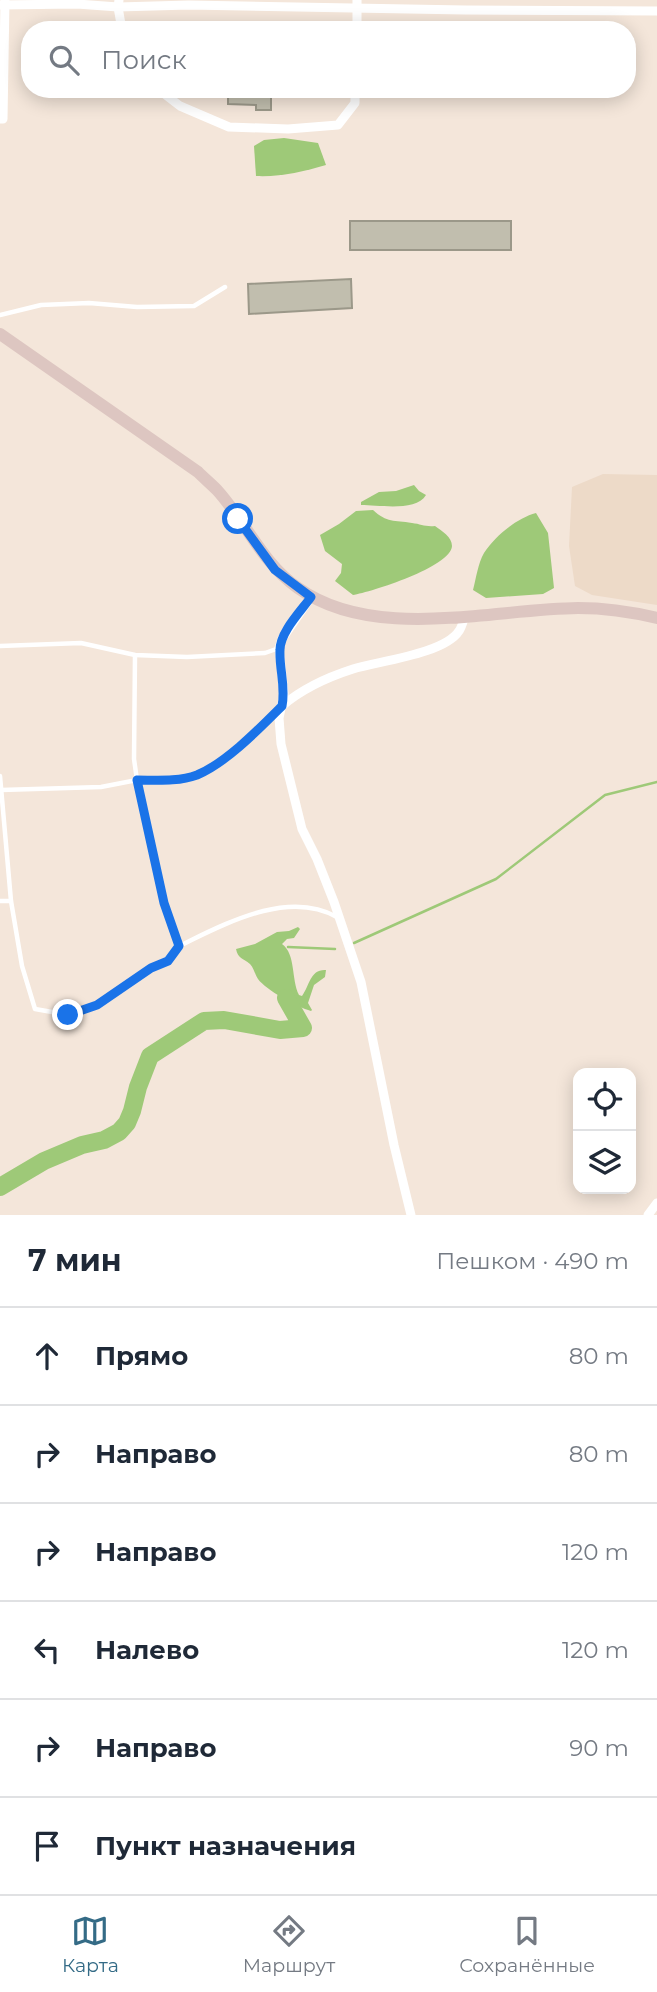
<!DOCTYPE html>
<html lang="ru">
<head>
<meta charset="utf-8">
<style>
	:root { --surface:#fff; --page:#f6f6f7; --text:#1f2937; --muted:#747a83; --line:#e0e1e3; --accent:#346b86 }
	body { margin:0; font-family:Montserrat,sans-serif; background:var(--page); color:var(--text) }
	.controls { position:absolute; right:21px; bottom:21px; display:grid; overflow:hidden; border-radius:14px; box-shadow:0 4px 18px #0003 }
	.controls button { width:63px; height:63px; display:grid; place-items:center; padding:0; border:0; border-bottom:2px solid var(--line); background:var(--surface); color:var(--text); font:35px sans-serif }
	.stop { position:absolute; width:21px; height:21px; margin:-16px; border:5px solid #1a73e8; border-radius:50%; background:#fff }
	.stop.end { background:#1a73e8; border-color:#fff; box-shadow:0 2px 7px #0008 }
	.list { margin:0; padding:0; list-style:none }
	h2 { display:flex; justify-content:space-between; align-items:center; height:91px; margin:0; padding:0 28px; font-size:30px }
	h2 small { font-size:23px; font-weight:400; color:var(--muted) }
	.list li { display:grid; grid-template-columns:46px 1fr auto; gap:21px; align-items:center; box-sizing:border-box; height:98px; padding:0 28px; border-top:2px solid var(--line) }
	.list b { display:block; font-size:26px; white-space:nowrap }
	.list em { font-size:23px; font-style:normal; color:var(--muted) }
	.icon { flex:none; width:38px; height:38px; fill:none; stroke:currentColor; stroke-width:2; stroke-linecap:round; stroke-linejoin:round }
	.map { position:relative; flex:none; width:657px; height:1215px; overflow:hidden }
	.search { position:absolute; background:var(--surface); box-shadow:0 4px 18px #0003; left:21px; right:21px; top:21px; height:77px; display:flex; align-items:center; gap:18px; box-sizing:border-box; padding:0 24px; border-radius:28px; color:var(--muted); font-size:26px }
	.sheet { height:679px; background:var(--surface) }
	nav { display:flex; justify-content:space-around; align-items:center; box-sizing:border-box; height:98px; border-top:2px solid var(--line); background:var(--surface); font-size:19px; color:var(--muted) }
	nav a { display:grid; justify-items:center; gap:4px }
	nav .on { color:var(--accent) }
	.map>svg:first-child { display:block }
</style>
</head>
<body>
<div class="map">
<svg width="657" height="1215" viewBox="0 0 657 1215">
	<rect width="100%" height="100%" fill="#f4e6da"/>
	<!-- built -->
	<path fill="#eddac8" d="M603,474L657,475V605L592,595L575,586L569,546L572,487Z"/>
	<!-- water -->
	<g fill="#9ec978">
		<path d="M284,138L318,143L326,165C302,172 281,177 256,176L254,146L264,140Z"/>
		<path d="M414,485L419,491L426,495C416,512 379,505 361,505V502L379,492L396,491Z"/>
		<path d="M373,510C387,523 394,520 412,523C421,524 425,527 435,526C442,531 452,537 452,546C451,567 371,592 353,595L335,581L341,573L342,564L325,551L320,535L339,524L356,511Z"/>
		<path d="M536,513L548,533L554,588L543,594L486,598L473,590C476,579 478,563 484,553C495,536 517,518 536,513Z"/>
		<path d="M298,927L300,929L294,938L287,939L282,944C296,954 291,979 299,995L302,996C310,985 310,969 326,970L325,977L314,985L308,1003L312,1010L311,1011C297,1007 266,990 258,979C255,975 254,968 250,964C243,958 238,959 236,949L255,944L277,932L289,931Z"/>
	</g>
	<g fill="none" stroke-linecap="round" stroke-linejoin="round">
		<!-- stream -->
		<g stroke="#9ec978" stroke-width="2.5">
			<path d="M354,943L496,879L605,795L657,782"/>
			<path d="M288,947L335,949"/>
		</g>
		<!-- river -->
		<path stroke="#9ec978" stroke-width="18" d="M0,1187L44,1161L82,1145L104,1140L119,1132L127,1123L132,1111L138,1087L150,1056L204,1021L224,1020L280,1030L303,1028L286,998"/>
	</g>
	<!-- building -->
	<g fill="#c1beae" stroke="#9b9889" stroke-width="2">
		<path d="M228,89H243V95L271,96V110H256V105L228,104Z"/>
		<rect x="350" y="221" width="161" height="29"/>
		<path d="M351,279L352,308L249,314L248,284Z"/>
	</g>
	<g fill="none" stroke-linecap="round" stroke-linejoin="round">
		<!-- lane -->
		<g stroke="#fff" stroke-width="4.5">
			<path d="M0,315L41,305L89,303L137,307L194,306L225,287"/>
			<path d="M0,646L81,643L135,655L187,657L265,653L279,648"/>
			<path d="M0,776L11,901L22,966L35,1009L69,1015L97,1005L151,968L168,961L179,946L164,903L137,780L134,759L135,655"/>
			<path d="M1,790L101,787L137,780H172L195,775L216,765L279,709"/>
			<path d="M0,901H11"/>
			<path d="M179,946C225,924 288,889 337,917"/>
		</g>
		<!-- street -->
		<g stroke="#fff" stroke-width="9">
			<path d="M119,0L118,7L122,30"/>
			<path d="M0,5L77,4L118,7L189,5L465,10L657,11"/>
			<path d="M357,30V0"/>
			<path d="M158,89L180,106L229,127L288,129L338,125L355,103V89"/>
			<path d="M0,119H3L5,0"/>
			<path d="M311,597L282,639L279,648L284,694L279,718L281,744L302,829L317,859L334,902L361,982L394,1145L411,1215"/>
			<path d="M282,706C302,689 328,677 353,669C379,661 444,654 459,631C462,627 463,621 465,616"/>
			<path d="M648,1215L657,1203"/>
		</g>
		<!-- secondary -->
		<path stroke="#ddc6c1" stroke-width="12" d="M0,334L198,472C204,478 211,484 217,490C246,522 262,563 298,588C374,642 491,609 578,608C605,608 632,612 657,618"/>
	</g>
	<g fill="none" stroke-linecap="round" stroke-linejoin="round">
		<!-- route -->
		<path stroke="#1a73e8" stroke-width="9" d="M68,1015L97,1005L151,968L168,961L179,946L164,903L137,780C156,780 178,782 197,775C226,763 259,729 282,706C286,686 279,669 280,650C280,632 301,611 311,597L275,570L238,519"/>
	</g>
</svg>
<div class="controls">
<button><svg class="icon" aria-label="locate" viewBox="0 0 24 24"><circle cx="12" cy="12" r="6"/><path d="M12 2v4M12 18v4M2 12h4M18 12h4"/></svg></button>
<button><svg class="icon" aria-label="layers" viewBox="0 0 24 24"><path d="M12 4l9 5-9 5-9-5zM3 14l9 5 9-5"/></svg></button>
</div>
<div class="stop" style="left:238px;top:519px"></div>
<div class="stop end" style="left:68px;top:1015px"></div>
<div class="search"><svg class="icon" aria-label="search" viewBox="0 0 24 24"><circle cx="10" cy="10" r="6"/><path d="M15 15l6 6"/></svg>Поиск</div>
</div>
<section class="sheet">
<h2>7 мин<small>Пешком · 490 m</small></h2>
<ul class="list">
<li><svg class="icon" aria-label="ahead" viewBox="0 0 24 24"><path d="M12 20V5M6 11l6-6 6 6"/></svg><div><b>Прямо</b></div><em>80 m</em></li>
<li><svg class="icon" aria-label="right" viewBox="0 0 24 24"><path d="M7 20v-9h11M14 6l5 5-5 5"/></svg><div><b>Направо</b></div><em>80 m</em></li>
<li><svg class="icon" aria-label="right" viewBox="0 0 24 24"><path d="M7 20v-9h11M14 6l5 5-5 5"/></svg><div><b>Направо</b></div><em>120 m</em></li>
<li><svg class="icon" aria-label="left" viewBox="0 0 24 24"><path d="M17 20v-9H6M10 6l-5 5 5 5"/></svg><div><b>Налево</b></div><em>120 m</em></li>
<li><svg class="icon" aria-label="right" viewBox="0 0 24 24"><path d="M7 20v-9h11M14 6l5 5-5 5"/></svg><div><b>Направо</b></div><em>90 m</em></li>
<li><svg class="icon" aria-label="arrive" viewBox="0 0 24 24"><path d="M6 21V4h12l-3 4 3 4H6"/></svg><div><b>Пункт назначения</b></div></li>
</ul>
</section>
<nav>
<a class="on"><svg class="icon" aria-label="map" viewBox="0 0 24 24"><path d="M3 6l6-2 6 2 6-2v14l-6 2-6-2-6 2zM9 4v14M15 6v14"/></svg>Карта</a>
<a><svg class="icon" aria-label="directions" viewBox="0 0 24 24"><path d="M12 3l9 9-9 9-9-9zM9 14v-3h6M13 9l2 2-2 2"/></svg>Маршрут</a>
<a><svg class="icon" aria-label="saved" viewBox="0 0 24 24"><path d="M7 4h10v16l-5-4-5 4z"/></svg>Сохранённые</a>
</nav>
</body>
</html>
